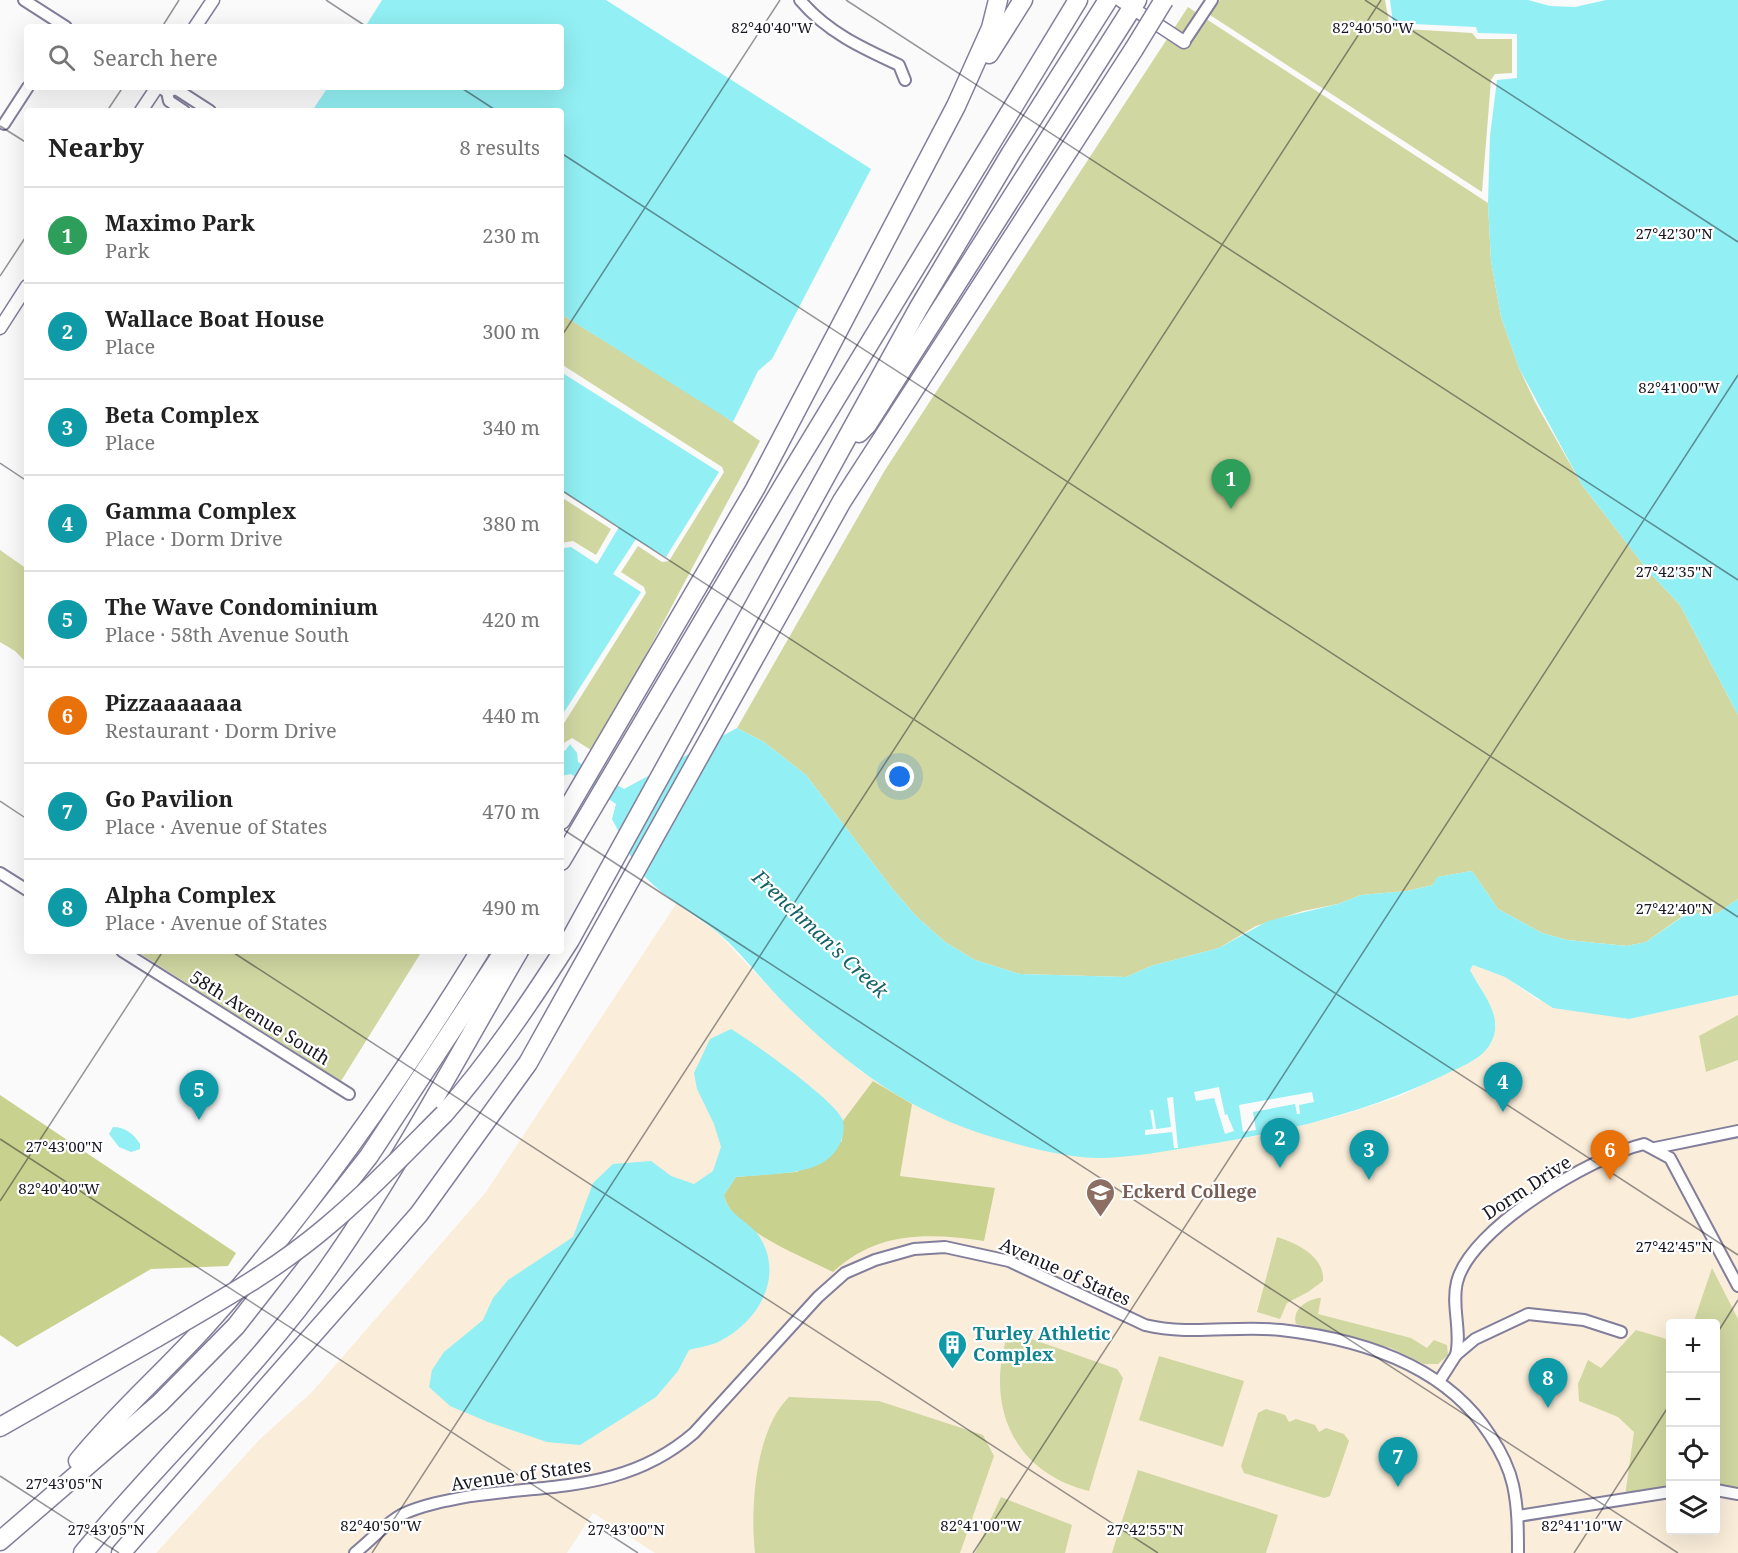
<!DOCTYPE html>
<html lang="en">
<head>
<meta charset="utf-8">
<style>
	:root { --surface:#fff; --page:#f6f6f6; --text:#222; --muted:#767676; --line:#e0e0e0; --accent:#1a73e8 }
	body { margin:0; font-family:"Noto Serif",serif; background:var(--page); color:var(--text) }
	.controls { position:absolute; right:18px; bottom:18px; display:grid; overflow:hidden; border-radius:6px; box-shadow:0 6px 24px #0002 }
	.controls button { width:54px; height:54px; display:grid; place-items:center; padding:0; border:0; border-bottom:2px solid var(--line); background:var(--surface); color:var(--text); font:30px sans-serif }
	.you { position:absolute; left:900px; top:777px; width:21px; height:21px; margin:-15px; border:4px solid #fff; border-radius:50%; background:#1a73e8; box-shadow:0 0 0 9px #1a73e833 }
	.badge { display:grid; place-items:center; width:39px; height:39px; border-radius:50%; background:var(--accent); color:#fff; font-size:20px; font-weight:700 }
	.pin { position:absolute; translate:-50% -50px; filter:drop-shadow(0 2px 3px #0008) }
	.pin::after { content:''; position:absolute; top:32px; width:21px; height:18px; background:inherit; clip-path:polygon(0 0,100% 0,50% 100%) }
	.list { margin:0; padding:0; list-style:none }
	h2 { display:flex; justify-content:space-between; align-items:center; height:78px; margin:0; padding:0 24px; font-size:26px }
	h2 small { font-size:20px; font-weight:400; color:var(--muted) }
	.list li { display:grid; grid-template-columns:39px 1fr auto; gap:18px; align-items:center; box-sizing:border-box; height:96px; padding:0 24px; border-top:2px solid var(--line) }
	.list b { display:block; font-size:22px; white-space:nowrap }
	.list p { margin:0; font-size:20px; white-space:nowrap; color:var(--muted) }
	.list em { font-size:20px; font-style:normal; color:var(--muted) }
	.icon { flex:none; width:33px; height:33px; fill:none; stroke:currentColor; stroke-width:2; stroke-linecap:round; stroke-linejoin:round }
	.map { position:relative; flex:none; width:1738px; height:1553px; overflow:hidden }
	.search { position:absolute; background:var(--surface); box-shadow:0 6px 24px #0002; left:24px; top:24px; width:540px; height:66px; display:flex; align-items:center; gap:15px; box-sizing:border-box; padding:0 21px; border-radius:6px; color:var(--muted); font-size:22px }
	.panel { position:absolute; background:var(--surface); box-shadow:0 6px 24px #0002; left:24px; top:108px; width:540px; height:846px; border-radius:6px }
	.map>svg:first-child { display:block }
</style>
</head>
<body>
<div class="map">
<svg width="1738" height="1553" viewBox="0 0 1738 1553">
	<rect width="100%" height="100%" fill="#fafafa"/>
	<!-- education -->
	<path fill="#faeeda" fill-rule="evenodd" d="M676,904L716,931L781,1000L860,1071L970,1129L1035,1149L1098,1158L1242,1139L1335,1117L1398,1097L1464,1065L1490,1045L1496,1025L1487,999L1470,970L1473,965L1505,977L1538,1000L1628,1019L1738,995V1553H655L593,1513L567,1553H156L260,1439L311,1393L486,1192ZM1670,1324H1716V1530H1670Z"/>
	<!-- green -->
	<g fill="#d0d7a1">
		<path d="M1220,0H1385L1390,28L1472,33L1477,39H1512V73L1495,74L1491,80L1482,192L1210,15Z"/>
		<path d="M1188,7L1488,203L1491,261L1501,317L1519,368L1535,402L1582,485L1649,572L1680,605L1738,715V899L1718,913H1687L1646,942L1627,946L1567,940L1542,933L1498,909L1472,871L1438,877L1433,885L1407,891L1361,895L1338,904L1303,911L1256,926L1219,948L1151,966L1126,977L1020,974L975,960L945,942L915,915L891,887L806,775L764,742L737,728L885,470Z"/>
		<path d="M561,314L714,409L760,441L594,752L572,738L564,743L561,742V728L646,593L644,587L621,572L638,546L662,562L669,561L724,472L722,467L561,364Z"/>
		<path d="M561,497L611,529L596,555L573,541L561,543Z"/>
		<path d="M0,550L27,569V663L15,651L0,642Z"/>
		<path d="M136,951H422L341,1081Z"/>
		<path d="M1738,1015V1060L1706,1072L1699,1036Z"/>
		<path d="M1277,1237C1296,1243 1325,1256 1323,1281L1308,1292L1287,1303L1280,1319L1257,1312Z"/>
		<path d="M1712,1268L1738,1319V1492L1716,1488V1324H1693Z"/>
		<path d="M1318,1298H1321L1318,1314L1411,1338L1427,1348L1434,1340L1447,1345L1448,1355L1438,1364H1424L1391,1348L1296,1324C1292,1310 1305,1301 1318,1298Z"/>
		<path d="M1636,1330L1670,1340V1491L1625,1496L1634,1432L1618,1417L1579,1401L1578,1384L1588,1360L1601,1368Z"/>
		<path d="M1009,1331L1117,1369L1123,1378L1089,1491C1011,1472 984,1402 1009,1331Z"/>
		<path d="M1159,1356L1244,1381L1223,1447L1139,1420Z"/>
		<path d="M789,1397L879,1401L983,1435L994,1456L960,1553H755C750,1508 755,1430 789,1397Z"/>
		<path d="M1266,1409L1285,1415L1289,1422L1296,1419L1315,1425L1319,1432L1326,1428L1344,1434L1349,1441L1330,1496L1324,1498L1244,1473L1241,1466L1258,1413Z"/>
		<path d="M1138,1470L1278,1515L1266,1553H1112Z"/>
		<path d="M1001,1497L1072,1525L1065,1553H975Z"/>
	</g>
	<!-- forest -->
	<g fill="#c8d18d">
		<path d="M873,1081L912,1104L900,1176L995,1188L984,1241C927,1233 878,1231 833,1272C804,1257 730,1229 724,1195L736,1177L797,1172L842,1141L843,1121Z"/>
		<path d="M0,1095L236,1253L228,1266L151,1269L17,1347L0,1335Z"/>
	</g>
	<!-- water -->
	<g fill="#92eff3">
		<path d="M382,0H606L871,169L772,359L758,371L733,422L561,314V111H312L328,87H561V27H365Z"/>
		<path d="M1390,0H1528L1550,6L1575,7L1606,0H1738V715L1680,605L1649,572L1582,485L1519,368L1501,317L1491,261L1488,203L1490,136L1497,80L1517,78V34L1478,33L1476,27L1393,23Z"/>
		<path d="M561,372L719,472L666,557L636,539L613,574L641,592L561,717V551L563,548L571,547L597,564L619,527L561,490Z"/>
		<path d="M737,728L764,742L806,775L891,887L915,915L945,942L975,960L1020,974L1126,977L1151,966L1219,948L1268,921L1338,904L1361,895L1407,891L1433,885L1437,877L1472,871L1498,909L1542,933L1567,940L1627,946L1646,942L1688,913H1718L1738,899V995L1629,1019L1553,1008L1505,977L1473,965L1470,970C1482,994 1507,1018 1489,1046C1479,1061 1457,1068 1442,1076C1364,1113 1282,1133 1197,1146C1165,1151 1130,1158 1097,1158C1068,1157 1038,1150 1010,1142C916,1118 848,1068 781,1000C759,977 740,951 716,931C693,912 666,899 645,877C631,862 622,837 612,819L616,804L571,774L561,776V749L565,751L570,744L577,753L578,762L624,789Z"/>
		<path d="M731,1029C750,1040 839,1103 843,1121C846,1134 839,1150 829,1158C810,1176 761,1174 736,1177L724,1195C727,1215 748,1220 759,1236C785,1276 759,1321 720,1341C711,1346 699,1347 689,1350L678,1371L656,1397L580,1445L547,1442L488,1422L450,1406L429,1387L432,1370L444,1352L483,1320L493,1298L508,1280L573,1237L593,1183L613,1164L651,1161L671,1176L694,1184L713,1171L721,1147L714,1124L697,1089L694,1073L710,1039Z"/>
		<path d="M113,1127C125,1127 134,1134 140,1144V1149L131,1152L119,1147L109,1134Z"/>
	</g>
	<!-- pier -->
	<g fill="#fafafa">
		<path d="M1219,1087L1225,1115L1227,1114L1234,1131L1225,1134L1214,1098L1196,1101L1194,1092Z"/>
		<path d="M1312,1092L1314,1102L1299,1105L1300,1114H1297L1295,1104L1253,1112L1256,1130L1243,1132L1239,1105Z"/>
		<path d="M1173,1097L1178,1148H1174L1172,1132L1145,1135V1130L1153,1129L1150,1110H1153L1156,1129L1171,1127L1167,1098Z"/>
	</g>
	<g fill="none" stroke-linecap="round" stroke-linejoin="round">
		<defs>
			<g id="minor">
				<path d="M24,0L66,27"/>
				<path d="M800,0C827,32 862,48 899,65L905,80"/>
				<path d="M1184,42L1212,0"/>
				<path d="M162,89L167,92L169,101L184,111"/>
				<path d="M167,92L176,89L210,111"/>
				<path d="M4,124L28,87"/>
				<path d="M0,873L27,890"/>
				<path d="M122,951L349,1094"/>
				<path d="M1655,1148L1738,1131"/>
				<path d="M1456,1355C1462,1331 1451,1306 1457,1282C1470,1228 1593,1156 1644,1144L1670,1158L1738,1286"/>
				<path d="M1440,1380L1456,1355L1475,1339L1528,1314L1584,1320L1621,1332"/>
				<path d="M1716,1490L1738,1494"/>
				<path d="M1518,1516L1670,1492"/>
				<path d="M355,1553C370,1541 385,1524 401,1515C421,1505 449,1500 471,1496C554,1484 627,1491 694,1433L818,1297L845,1273L875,1260L914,1249L945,1247L1009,1261L1145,1325C1190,1336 1236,1325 1281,1330C1361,1339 1445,1365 1490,1435C1500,1450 1509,1467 1513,1485C1518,1508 1518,1530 1518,1553"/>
			</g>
			<g id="tertiary">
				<path d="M1120,0L1184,42"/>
				<path d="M195,27L213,0"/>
				<path d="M141,111L157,87"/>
				<path d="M0,328L27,286"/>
			</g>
			<g id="motorway">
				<path d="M989,54L1023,0"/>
				<path d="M859,433L867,425L1137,0"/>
				<path d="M561,820L755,489L956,106L991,28L998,0"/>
				<path d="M561,861L786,481L1078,0"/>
				<path d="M444,1114C492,1059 531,1001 570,940L918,309L1011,153L1108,0"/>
				<path d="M0,1427L156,1338"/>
				<path d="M78,1461C116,1414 162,1374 203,1329C308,1213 398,1084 480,951"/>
				<path d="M0,1541L160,1403L236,1326L369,1156L504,951"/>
				<path d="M83,1553C163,1456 257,1370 329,1267C399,1167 457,1057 519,951"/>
				<path d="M121,1553L419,1214L528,1063L842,501L1134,49"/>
			</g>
		</defs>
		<!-- minor casing -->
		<use href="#minor" stroke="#837e9b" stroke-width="14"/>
		<!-- tertiary casing -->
		<use href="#tertiary" stroke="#837e9b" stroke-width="15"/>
		<!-- motorway casing -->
		<use href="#motorway" stroke="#837e9b" stroke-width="21"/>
		<!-- minor -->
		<use href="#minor" stroke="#fff" stroke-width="10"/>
		<!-- tertiary -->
		<use href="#tertiary" stroke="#fff" stroke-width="12"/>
		<!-- motorway -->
		<use href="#motorway" stroke="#fff" stroke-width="18"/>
		<defs>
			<g id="motorway-bridge">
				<path d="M1134,49L1164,0"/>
				<path d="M156,1338C214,1304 273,1272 325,1228C367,1193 405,1153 444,1114"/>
			</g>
		</defs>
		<!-- motorway-bridge casing -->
		<use href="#motorway-bridge" stroke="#837e9b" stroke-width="21" stroke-linecap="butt"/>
		<!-- motorway-bridge -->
		<use href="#motorway-bridge" stroke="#fff" stroke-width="18"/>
	</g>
	<!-- ticks -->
	<path fill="none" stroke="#181621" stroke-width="1.5" stroke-opacity="0.45" d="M326,0L367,27M846,0L1738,580M1365,0L1738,242M162,27L179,0M460,87L497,111M107,111L123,87M0,126L27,143M561,153L1738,917M0,276L27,235M561,337L780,0M0,463L27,481M561,490L1738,1255M0,801L27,819M561,828L1678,1553M231,951L1158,1553M0,1139L638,1553M0,1201L163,951M1716,1335L1738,1300M0,1476L119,1553M372,1553L1381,0M973,1553L1738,375M1574,1553L1670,1404"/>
	<!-- icons -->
	<defs>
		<symbol id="university-pin" viewBox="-11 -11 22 30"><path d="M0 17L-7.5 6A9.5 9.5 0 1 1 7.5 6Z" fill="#8d6e63" stroke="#fff"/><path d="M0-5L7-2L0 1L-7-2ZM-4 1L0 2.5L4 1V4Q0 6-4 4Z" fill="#fff"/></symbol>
		<symbol id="building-pin" viewBox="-11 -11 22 30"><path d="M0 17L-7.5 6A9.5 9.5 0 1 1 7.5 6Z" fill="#0f9aa8" stroke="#fff"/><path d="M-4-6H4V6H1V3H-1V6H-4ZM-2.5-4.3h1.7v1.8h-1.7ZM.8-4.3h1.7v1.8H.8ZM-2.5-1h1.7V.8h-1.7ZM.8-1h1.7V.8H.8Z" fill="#fff"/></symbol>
	</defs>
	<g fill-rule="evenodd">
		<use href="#university-pin" x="1084" y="1176" width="33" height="45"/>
		<use href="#building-pin" x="936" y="1328" width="33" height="45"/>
	</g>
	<g text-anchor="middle" stroke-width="4.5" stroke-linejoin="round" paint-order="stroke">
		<!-- street labels -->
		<g font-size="18" fill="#181621" stroke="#fff">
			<text transform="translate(260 1018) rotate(32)" y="6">58th Avenue South</text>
			<text transform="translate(1527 1188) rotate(-33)" y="6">Dorm Drive</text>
			<text transform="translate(1065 1272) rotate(24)" y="6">Avenue of States</text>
			<text transform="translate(521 1475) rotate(-8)" y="6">Avenue of States</text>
		</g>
		<!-- education labels -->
		<g font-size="18" font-weight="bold" fill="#785e54" stroke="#fff" text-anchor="start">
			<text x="1122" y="1198">Eckerd College</text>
		</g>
		<!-- culture labels -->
		<g font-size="18" font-weight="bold" fill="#0d838f" stroke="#fff" text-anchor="start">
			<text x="973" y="1340">Turley Athletic<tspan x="973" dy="21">Complex</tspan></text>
		</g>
		<!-- water labels -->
		<g font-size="20" font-style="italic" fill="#136265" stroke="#fff">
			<text transform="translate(820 934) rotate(43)" y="7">Frenchman's Creek</text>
		</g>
	</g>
	<g font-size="15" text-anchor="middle" fill="#181621" stroke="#fff" stroke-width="4.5" stroke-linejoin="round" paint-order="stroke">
		<text x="772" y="33">82°40'40"W</text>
		<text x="1373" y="33">82°40'50"W</text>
		<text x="1674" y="239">27°42'30"N</text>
		<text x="1679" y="393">82°41'00"W</text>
		<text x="1674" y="577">27°42'35"N</text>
		<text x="1674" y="914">27°42'40"N</text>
		<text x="64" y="1152">27°43'00"N</text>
		<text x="59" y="1194">82°40'40"W</text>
		<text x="1674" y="1252">27°42'45"N</text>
		<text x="64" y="1489">27°43'05"N</text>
		<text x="381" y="1531">82°40'50"W</text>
		<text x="981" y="1531">82°41'00"W</text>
		<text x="1582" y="1531">82°41'10"W</text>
		<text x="106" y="1535">27°43'05"N</text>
		<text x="626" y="1535">27°43'00"N</text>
		<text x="1145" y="1535">27°42'55"N</text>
	</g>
</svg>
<div class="controls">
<button>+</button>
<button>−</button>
<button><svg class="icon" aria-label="locate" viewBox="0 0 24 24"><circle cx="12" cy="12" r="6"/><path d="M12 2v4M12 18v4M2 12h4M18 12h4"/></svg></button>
<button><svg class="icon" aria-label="layers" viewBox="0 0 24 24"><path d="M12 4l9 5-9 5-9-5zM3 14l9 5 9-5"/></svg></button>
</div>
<div class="you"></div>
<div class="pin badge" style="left:1231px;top:509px;background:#2e9e5b">1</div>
<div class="pin badge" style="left:1280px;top:1168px;background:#0f9aa8">2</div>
<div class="pin badge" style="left:1369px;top:1180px;background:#0f9aa8">3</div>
<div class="pin badge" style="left:1503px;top:1112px;background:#0f9aa8">4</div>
<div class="pin badge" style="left:199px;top:1120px;background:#0f9aa8">5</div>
<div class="pin badge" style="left:1610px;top:1180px;background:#e8710a">6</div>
<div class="pin badge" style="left:1398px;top:1487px;background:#0f9aa8">7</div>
<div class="pin badge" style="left:1548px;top:1408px;background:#0f9aa8">8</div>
<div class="search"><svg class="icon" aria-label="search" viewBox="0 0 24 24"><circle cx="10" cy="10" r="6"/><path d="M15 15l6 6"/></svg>Search here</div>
<section class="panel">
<h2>Nearby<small>8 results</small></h2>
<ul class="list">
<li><span class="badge" style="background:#2e9e5b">1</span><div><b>Maximo Park</b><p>Park</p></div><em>230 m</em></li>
<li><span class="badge" style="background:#0f9aa8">2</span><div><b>Wallace Boat House</b><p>Place</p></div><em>300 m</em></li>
<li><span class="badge" style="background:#0f9aa8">3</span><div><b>Beta Complex</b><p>Place</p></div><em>340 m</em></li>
<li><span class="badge" style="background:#0f9aa8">4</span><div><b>Gamma Complex</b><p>Place · Dorm Drive</p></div><em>380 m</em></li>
<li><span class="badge" style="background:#0f9aa8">5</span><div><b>The Wave Condominium</b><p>Place · 58th Avenue South</p></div><em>420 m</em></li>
<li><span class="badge" style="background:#e8710a">6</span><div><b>Pizzaaaaaaa</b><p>Restaurant · Dorm Drive</p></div><em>440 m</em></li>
<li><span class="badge" style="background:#0f9aa8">7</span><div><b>Go Pavilion</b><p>Place · Avenue of States</p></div><em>470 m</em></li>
<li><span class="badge" style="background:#0f9aa8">8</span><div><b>Alpha Complex</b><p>Place · Avenue of States</p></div><em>490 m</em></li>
</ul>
</section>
</div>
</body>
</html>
